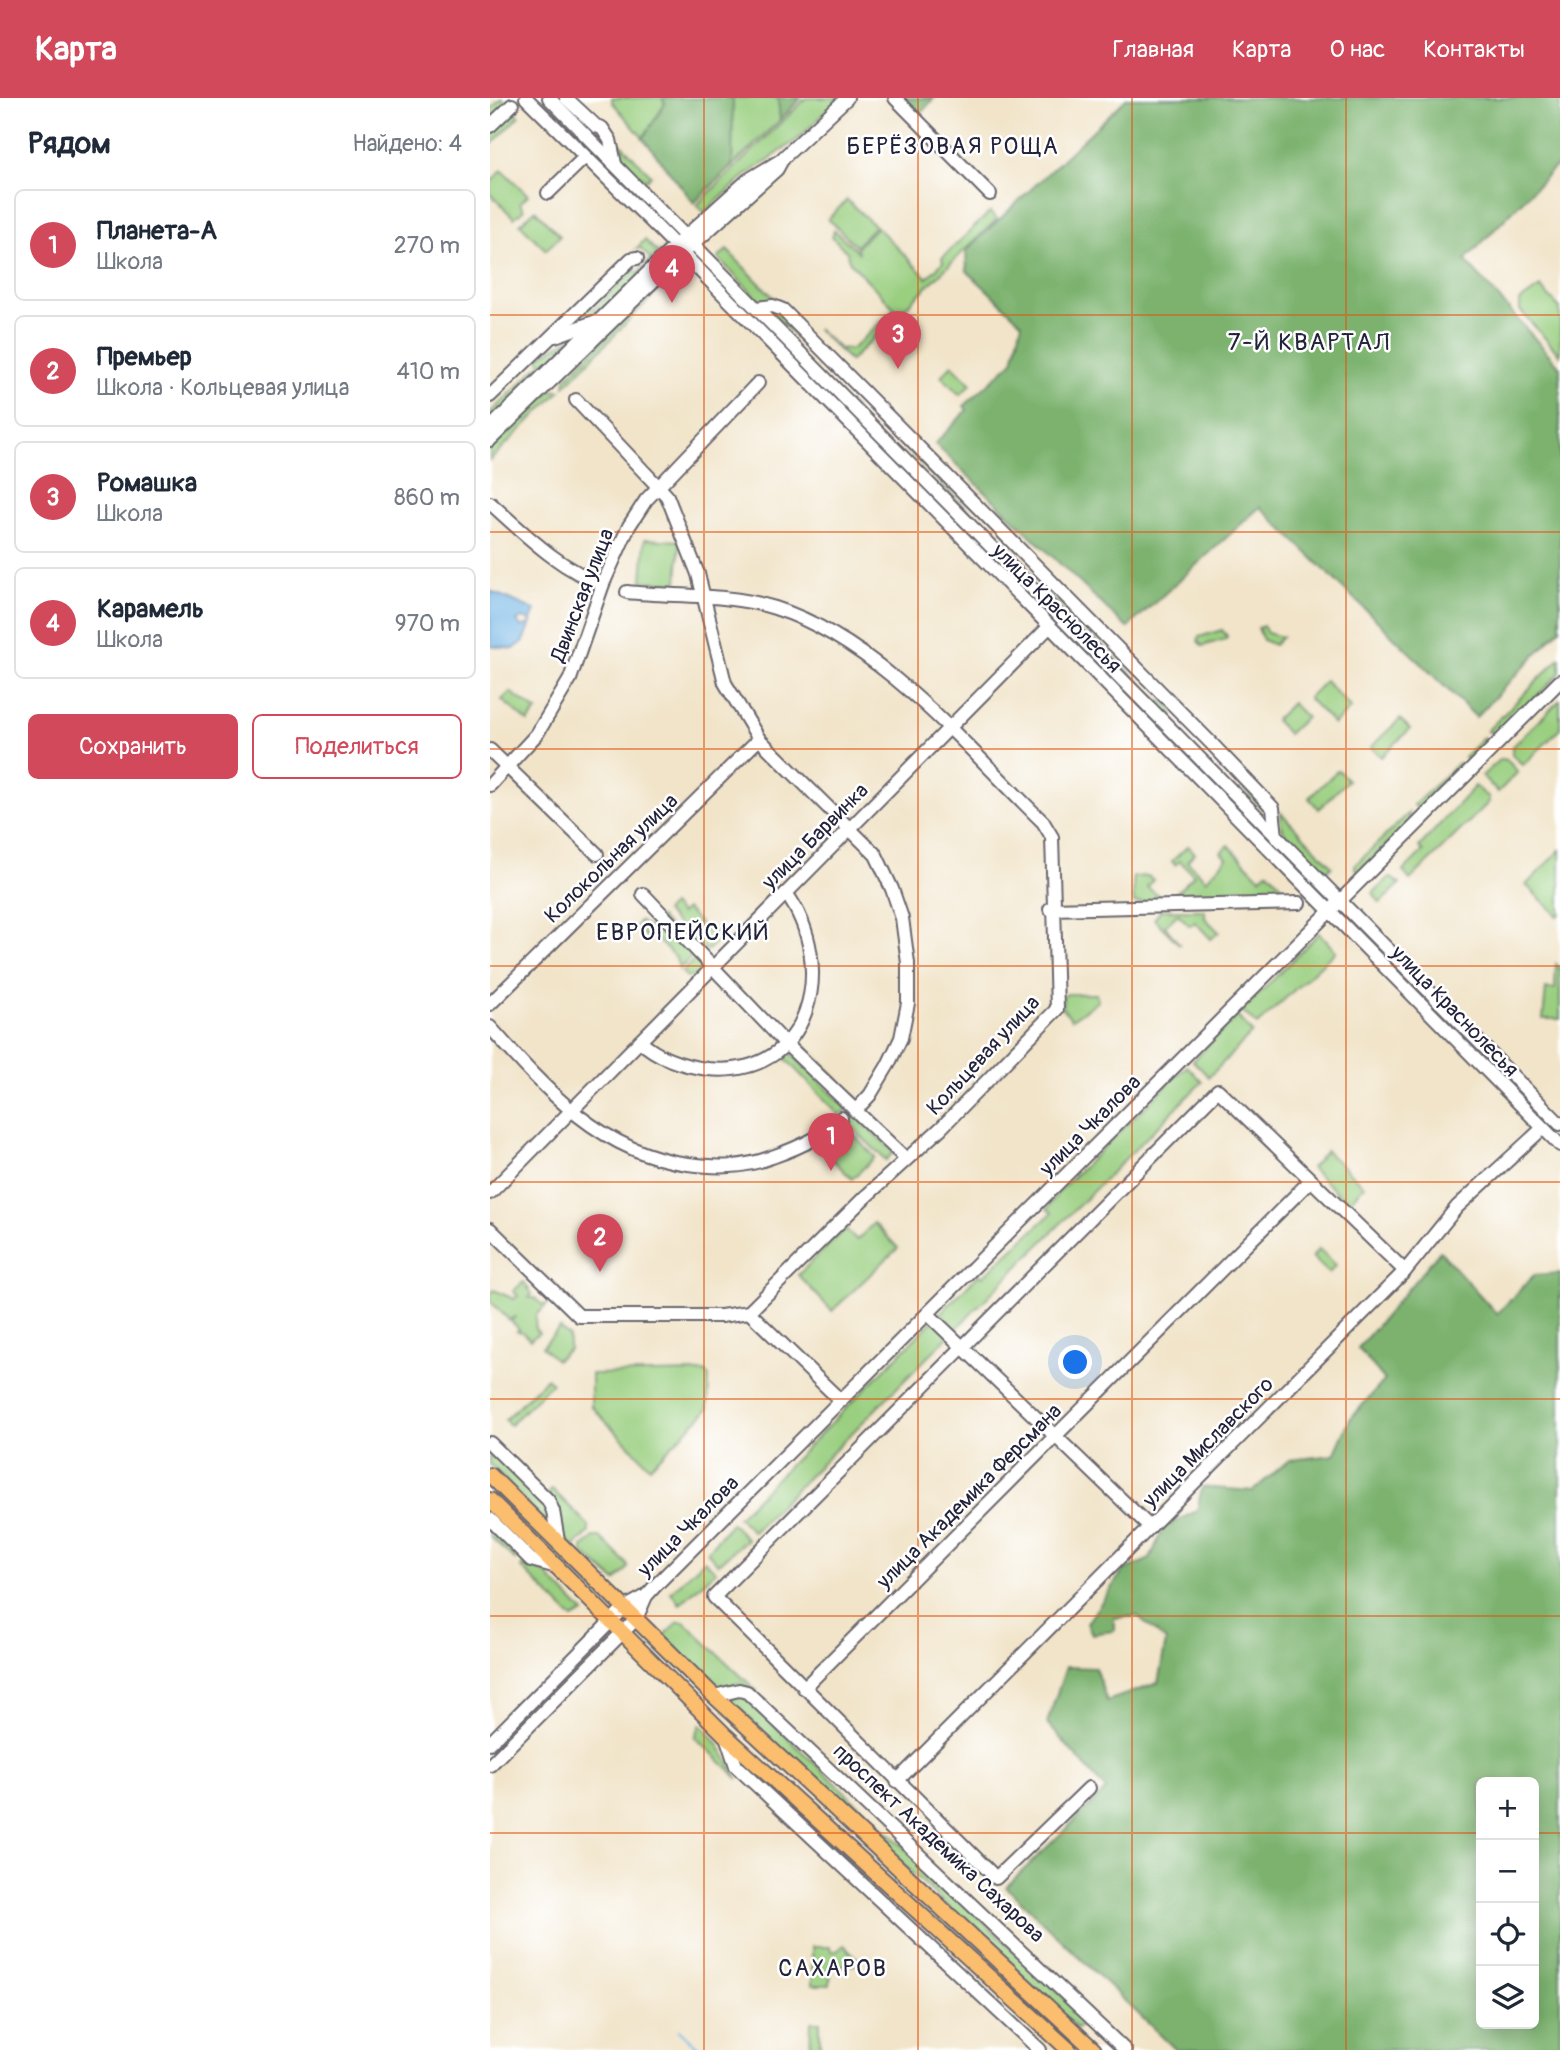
<!DOCTYPE html>
<html lang="ru">
<head>
<meta charset="utf-8">
<style>
	:root { --surface:#fff; --page:#f6f6f7; --text:#1f2937; --muted:#747a83; --line:#e0e1e3; --accent:#d1495b }
	body { margin:0; font-family:Pangolin,sans-serif; background:var(--page); color:var(--text) }
	.controls { position:absolute; right:21px; bottom:21px; display:grid; overflow:hidden; border-radius:10px; box-shadow:0 4px 18px #0003 }
	.controls button { width:63px; height:63px; display:grid; place-items:center; padding:0; border:0; border-bottom:2px solid var(--line); background:var(--surface); color:var(--text); font:35px sans-serif }
	.you { position:absolute; left:586px; top:1265px; width:24px; height:24px; margin:-18px; border:5px solid #fff; border-radius:50%; background:#1a73e8; box-shadow:0 0 0 10px #1a73e833 }
	.badge { display:grid; place-items:center; width:46px; height:46px; border-radius:50%; background:var(--accent); color:#fff; font-size:23px; font-weight:700 }
	.pin { position:absolute; translate:-50% -58px; filter:drop-shadow(0 2px 4px #0008) }
	.pin::after { content:''; position:absolute; top:37px; width:24px; height:21px; background:inherit; clip-path:polygon(0 0,100% 0,50% 100%) }
	.list { margin:0; padding:0; list-style:none }
	h2 { display:flex; justify-content:space-between; align-items:center; height:91px; margin:0; padding:0 28px; font-size:30px }
	h2 small { font-size:23px; font-weight:400; color:var(--muted) }
	.list li { display:grid; grid-template-columns:46px 1fr auto; gap:21px; align-items:center; box-sizing:border-box; height:112px; margin:0 14px 14px; padding:0 14px; border:2px solid var(--line); border-radius:10px }
	.list b { display:block; font-size:26px; white-space:nowrap }
	.list p { margin:0; font-size:23px; white-space:nowrap; color:var(--muted) }
	.list em { font-size:23px; font-style:normal; color:var(--muted) }
	.actions { display:flex; gap:14px; padding:21px 28px }
	.actions a { flex:1; padding:16px 0; border:2px solid var(--accent); border-radius:10px; text-align:center; font-size:24px; color:var(--accent) }
	.actions .main { background:var(--accent); color:#fff }
	.icon { flex:none; width:38px; height:38px; fill:none; stroke:currentColor; stroke-width:2; stroke-linecap:round; stroke-linejoin:round }
	.map { position:relative; flex:none; width:1070px; height:1952px; overflow:hidden }
	header { display:flex; align-items:center; gap:42px; box-sizing:border-box; height:98px; padding:0 35px; background:var(--accent); color:#fff }
	header strong { font-size:33px }
	nav { display:flex; gap:38px; margin-inline-start:auto; font-size:24px }
	main { display:flex }
	aside { flex:1; background:var(--surface) }
	.map>svg:first-child { display:block }
</style>
</head>
<body>
<header>
<strong>Карта</strong>
<nav><a>Главная</a><a>Карта</a><a>О нас</a><a>Контакты</a></nav>
</header>
<main>
<aside>
<h2>Рядом<small>Найдено: 4</small></h2>
<ul class="list">
<li><span class="badge">1</span><div><b>Планета-А</b><p>Школа</p></div><em>270 m</em></li>
<li><span class="badge">2</span><div><b>Премьер</b><p>Школа · Кольцевая улица</p></div><em>410 m</em></li>
<li><span class="badge">3</span><div><b>Ромашка</b><p>Школа</p></div><em>860 m</em></li>
<li><span class="badge">4</span><div><b>Карамель</b><p>Школа</p></div><em>970 m</em></li>
</ul>
<div class="actions"><a class="main">Сохранить</a><a>Поделиться</a></div>
</aside>
<div class="map">
<svg width="1070" height="1952" viewBox="0 0 1070 1952">
	<rect width="100%" height="100%" fill="#fff"/>
	<filter id="ink" filterUnits="userSpaceOnUse"><feTurbulence type="fractalNoise" baseFrequency=".0143" numOctaves="2"/><feDisplacementMap in="SourceGraphic" scale="14" xChannelSelector="R" yChannelSelector="G"/><feConvolveMatrix kernelMatrix="1 2 1 2 8 2 1 2 1" color-interpolation-filters="sRGB"/></filter>
	<filter id="wash" filterUnits="userSpaceOnUse"><feTurbulence type="fractalNoise" baseFrequency=".00686" numOctaves="4" result="noise"/><feDisplacementMap in="SourceGraphic" scale="28" xChannelSelector="R" yChannelSelector="G"/><feGaussianBlur stdDeviation="1.57" result="paint"/><feColorMatrix in="noise" values="0 0 0 0 0 0 0 0 0 0 0 0 0 0 0 0 0 1.4 0 .05"/><feComposite in="paint" operator="in"/></filter>
	<g filter="url(#wash)">
		<rect width="100%" height="100%" fill="#f1e4c9"/>
		<!-- green -->
		<g fill="#9acf80" stroke="#5e785e" stroke-width="2">
			<path d="M12,0L29,18L0,48V12Z"/>
			<path d="M122,0H172L175,6L153,40L122,4Z"/>
			<path d="M243,0H288L290,22L242,68Z"/>
			<path d="M316,0H350L308,41L254,79L214,115L207,107Z"/>
			<path d="M126,41L161,77L157,82C128,67 137,66 126,41Z"/>
			<path d="M12,72L38,97L30,105L34,112L24,120L0,96V85Z"/>
			<path d="M357,102L385,128L366,148L338,121Z"/>
			<path d="M45,112L70,138L56,152L30,126Z"/>
			<path d="M500,114L507,121L360,263L327,231L350,251H362L405,211L359,163L357,154L342,139L344,132L368,154L367,149L387,129L437,180L453,164L452,160Z"/>
			<path d="M155,142L169,156C155,170 115,218 97,217L95,212L99,207L104,211L144,172L148,174L161,161L150,150L146,151Z"/>
			<path d="M237,152L291,207L271,205L228,160Z"/>
			<path d="M183,171L186,174L75,288L76,280Z"/>
			<path d="M1050,189L1070,210V257L1030,212V203Z"/>
			<path d="M278,211L290,214L313,237L312,242L546,482L669,603L676,604L685,613L680,618Z"/>
			<path d="M87,236L0,324V315L52,265L48,260Z"/>
			<path d="M462,267L481,286L470,297L451,278Z"/>
			<path d="M68,292L70,293L0,362V352L61,293Z"/>
			<path d="M155,441L190,443L187,485L152,483Z"/>
			<path d="M773,528L777,535L792,539L784,547L773,542L768,530Z"/>
			<path d="M732,532L737,538L736,541L712,548L708,543L709,539Z"/>
			<path d="M1070,560V575L1011,634L1004,636L997,633Z"/>
			<path d="M835,583L861,610L844,626L818,600Z"/>
			<path d="M20,594L47,613L38,624L12,602Z"/>
			<path d="M1070,602V631L1033,667L1022,657V649Z"/>
			<path d="M802,605L816,619L798,636L785,622Z"/>
			<path d="M910,621L920,631L891,659L881,649Z"/>
			<path d="M994,639L997,649L982,666L974,659Z"/>
			<path d="M715,647L780,709L783,722L724,662Z"/>
			<path d="M1011,661L1017,662L1028,674L1008,694L992,678Z"/>
			<path d="M968,665L975,671L929,712L924,707Z"/>
			<path d="M848,672L858,682L829,711L819,700Z"/>
			<path d="M985,688L999,700V704L920,782L913,773L933,753L929,749Z"/>
			<path d="M791,715L842,768L834,775C818,760 786,740 791,715Z"/>
			<path d="M919,715L920,724L869,773L865,771V767Z"/>
			<path d="M738,747L770,780L778,773L803,800L644,805L643,779L658,778L663,782L657,789L677,804L704,777L690,763L685,767L682,763L698,748L705,755L697,763L716,782L737,760L731,754Z"/>
			<path d="M1070,752V816L1068,818L1036,787Z"/>
			<path d="M900,779L910,786L890,805L883,795Z"/>
			<path d="M182,807L190,816L196,811L219,835L225,833L232,838L218,852L207,847L175,814Z"/>
			<path d="M671,812H715V820L729,834L721,841L705,824L700,828L688,816L675,828L690,847L664,821Z"/>
			<path d="M170,819L203,857L189,871L186,860L164,839L157,840L146,829L149,823L160,830Z"/>
			<path d="M829,835L846,853L767,927L752,913Z"/>
			<path d="M205,861L216,868L205,879H197L192,874Z"/>
			<path d="M1066,866L1070,870V921H1053L1056,891H1065Z"/>
			<path d="M577,896H606L608,903L582,921L572,910L573,899Z"/>
			<path d="M747,918L762,935L719,979L703,963Z"/>
			<path d="M311,929L314,931L308,941L368,1002L364,1006L300,944Z"/>
			<path d="M295,950L358,1011L349,1017L291,956Z"/>
			<path d="M697,968L712,984L263,1434L248,1419L489,1176L493,1178L562,1115L557,1111L571,1091Z"/>
			<path d="M361,1014L404,1054L396,1062L353,1021Z"/>
			<path d="M355,1028L385,1059L362,1081L332,1051Z"/>
			<path d="M836,1053L874,1088L858,1105L821,1070Z"/>
			<path d="M384,1125L408,1150L342,1213L308,1177L355,1131L367,1142Z"/>
			<path d="M829,1151L846,1167L839,1175L822,1159Z"/>
			<path d="M34,1184L42,1196L39,1200H45L52,1207L58,1206L46,1217L45,1231L49,1235L40,1242L32,1234L27,1233L29,1231L21,1223L26,1218L19,1222L0,1203V1196L4,1192L24,1201L28,1198L23,1193Z"/>
			<path d="M70,1230L79,1239V1251L66,1262L52,1249Z"/>
			<path d="M215,1274L219,1279L218,1311L160,1369L101,1308V1276Z"/>
			<path d="M57,1280L62,1285L20,1327L15,1322Z"/>
			<path d="M0,1351L55,1405L60,1428L0,1366Z"/>
			<path d="M62,1391L99,1428V1434L83,1450C68,1436 72,1412 58,1396Z"/>
			<path d="M241,1425L257,1441L228,1466L217,1454Z"/>
			<path d="M0,1428L27,1454L25,1462L0,1438Z"/>
			<path d="M104,1439H110L137,1466L138,1470L126,1483L93,1455V1449Z"/>
			<path d="M214,1462L226,1473L190,1506L181,1494Z"/>
			<path d="M34,1466L54,1474L94,1515L83,1521L31,1469Z"/>
			<path d="M188,1524H194L267,1593L266,1595L250,1585L232,1589L224,1587L174,1538Z"/>
			<path d="M246,1598H253L630,1952H618L591,1927L587,1931L240,1602Z"/>
			<path d="M211,1626C229,1643 237,1662 249,1681L205,1639Z"/>
			<path d="M354,1847L369,1862L364,1867H343L341,1863L340,1887H322V1849H340L341,1853H347Z"/>
			<path d="M321,1924H330V1952H320Z"/>
		</g>
		<!-- forest -->
		<g fill="#7bb26e" stroke="#4e6a54" stroke-width="2" fill-rule="evenodd">
			<path d="M172,0H243L242,68L204,105L153,40L175,6Z"/>
			<path d="M288,0H311L290,22Z"/>
			<path d="M413,0H444L433,13H427Z"/>
			<path d="M637,0H1070V64L975,162L1070,269V531L986,619L770,409L637,530L445,346L477,312L474,308L523,263L532,225L477,173L476,153Z"/>
			<path d="M950,1153L1007,1216L1044,1177L1070,1175V1952H686L516,1789L616,1692L557,1625L576,1569L605,1570L617,1603L668,1585L676,1543L648,1518L624,1520V1533L602,1536L597,1525L633,1473L660,1461L674,1429L707,1413L712,1389L763,1393L799,1362L844,1357L860,1321L895,1282L868,1250ZM991,1684H1044V1926H991Z"/>
		</g>
		<!-- water -->
		<path fill="#6db3e4" stroke="#486a90" stroke-width="2" d="M0,493L45,512L41,523L32,520L27,523L31,529L41,525L34,543L24,551L0,548Z"/>
		<g fill="none" stroke-linecap="round" stroke-linejoin="round">
			<!-- stream -->
			<path stroke="#6db3e4" stroke-width="2.5" d="M189,1932L211,1952"/>
		</g>
	</g>
	<g filter="url(#ink)">
		<g fill="none" stroke-linecap="round" stroke-linejoin="round">
			<defs>
				<g id="minor">
					<path d="M36,0L171,133L1070,1047"/>
					<path d="M59,0L1070,1026"/>
					<path d="M76,0L106,28L112,30L120,42L125,66"/>
					<path d="M405,0L500,96"/>
					<path d="M0,28L22,7"/>
					<path d="M58,95L95,59"/>
					<path d="M267,210L283,208L293,212L721,645L783,710L786,739"/>
					<path d="M65,238L107,223"/>
					<path d="M0,298L141,161L147,160"/>
					<path d="M86,302L177,398L208,476L235,585L269,641L386,757L402,791L412,820L418,865V905L411,940L398,967L380,997L365,1013"/>
					<path d="M0,330L185,148L258,82L293,61"/>
					<path d="M0,342L182,165L287,71L293,60L357,0"/>
					<path d="M0,405C33,434 70,472 113,486"/>
					<path d="M0,652L107,756"/>
					<path d="M0,687L47,636L80,581L113,486L139,428L156,402L268,285"/>
					<path d="M153,796L295,945L413,1058"/>
					<path d="M560,811L809,805"/>
					<path d="M0,906L269,641"/>
					<path d="M0,929C55,991 111,1055 198,1066C228,1070 253,1070 282,1059C305,1051 335,1039 351,1020"/>
					<path d="M150,943C168,960 193,968 218,971C322,981 348,867 296,795"/>
					<path d="M0,1095L559,529"/>
					<path d="M0,1131L89,1218H231L259,1214L373,1101L451,1030L567,911L562,739L553,724C477,650 389,543 285,510C238,495 185,499 137,494"/>
					<path d="M259,1214L351,1303"/>
					<path d="M438,1216L660,1429"/>
					<path d="M0,1345L58,1402L63,1413L68,1443"/>
					<path d="M0,1421L41,1462L67,1469"/>
					<path d="M314,1590L820,1083"/>
					<path d="M224,1598L249,1592L257,1594L635,1952"/>
					<path d="M236,1638L246,1668L550,1952"/>
					<path d="M0,1645L134,1510L156,1498"/>
					<path d="M0,1667L146,1521L156,1498L167,1486L1070,583"/>
					<path d="M407,1683L915,1173L967,1109L1053,1030"/>
					<path d="M599,1690L506,1780L224,1499L728,992L915,1173"/>
				</g>
				<g id="major">
					<path d="M0,1377L224,1598L604,1952"/>
					<path d="M0,1402L236,1638L579,1952"/>
				</g>
			</defs>
			<!-- minor casing -->
			<use href="#minor" stroke="#6a666d" stroke-width="16"/>
			<!-- major casing -->
			<use href="#major" stroke="#6a666d" stroke-width="18"/>
			<!-- minor -->
			<use href="#minor" stroke="#fff" stroke-width="12"/>
			<!-- major -->
			<use href="#major" stroke="#fbbd6e" stroke-width="14"/>
		</g>
	</g>
	<!-- grid -->
	<path fill="none" stroke="#de560e" stroke-width="2" stroke-opacity="0.55" d="M214,0V1952M428,0V1952M642,0V1952M856,0V1952M0,217H1070M0,434H1070M0,651H1070M0,868H1070M0,1084H1070M0,1301H1070M0,1518H1070M0,1735H991M1044,1735H1070"/>
	<g text-anchor="middle" stroke-width="5" stroke-linejoin="round" paint-order="stroke">
		<!-- street labels -->
		<g font-size="21" fill="#22223b" stroke="#fff">
			<text transform="translate(92 497) rotate(-69)" y="7">Двинская улица</text>
			<text transform="translate(567 510) rotate(45)" y="7">улица Краснолесья</text>
			<text transform="translate(325 738) rotate(-45)" y="7">улица Барвинка</text>
			<text transform="translate(121 760) rotate(-44)" y="7">Колокольная улица</text>
			<text transform="translate(965 913) rotate(46)" y="7">улица Краснолесья</text>
			<text transform="translate(493 957) rotate(-47)" y="7">Кольцевая улица</text>
			<text transform="translate(600 1027) rotate(-45)" y="7">улица Чкалова</text>
			<text transform="translate(718 1344) rotate(-45)" y="7">улица Миславского</text>
			<text transform="translate(479 1398) rotate(-45)" y="7">улица Академика Ферсмана</text>
			<text transform="translate(198 1428) rotate(-45)" y="7">улица Чкалова</text>
			<text transform="translate(449 1745) rotate(43)" y="7">проспект Академика Сахарова</text>
		</g>
		<!-- neighbourhood labels -->
		<g font-size="23" letter-spacing="2" fill="#22223b" stroke="#fff">
			<text x="463" y="56">БЕРЁЗОВАЯ РОЩА</text>
			<text x="343" y="1878">САХАРОВ</text>
		</g>
		<!-- quarter labels -->
		<g font-size="24" letter-spacing="2" fill="#22223b" stroke="#fff">
			<text x="819" y="252">7-Й КВАРТАЛ</text>
			<text x="193" y="842">ЕВРОПЕЙСКИЙ</text>
		</g>
	</g>
</svg>
<div class="controls">
<button>+</button>
<button>−</button>
<button><svg class="icon" aria-label="locate" viewBox="0 0 24 24"><circle cx="12" cy="12" r="6"/><path d="M12 2v4M12 18v4M2 12h4M18 12h4"/></svg></button>
<button><svg class="icon" aria-label="layers" viewBox="0 0 24 24"><path d="M12 4l9 5-9 5-9-5zM3 14l9 5 9-5"/></svg></button>
</div>
<div class="you"></div>
<div class="pin badge" style="left:341px;top:1073px">1</div>
<div class="pin badge" style="left:110px;top:1174px">2</div>
<div class="pin badge" style="left:408px;top:271px">3</div>
<div class="pin badge" style="left:182px;top:205px">4</div>
</div>
</main>
</body>
</html>
